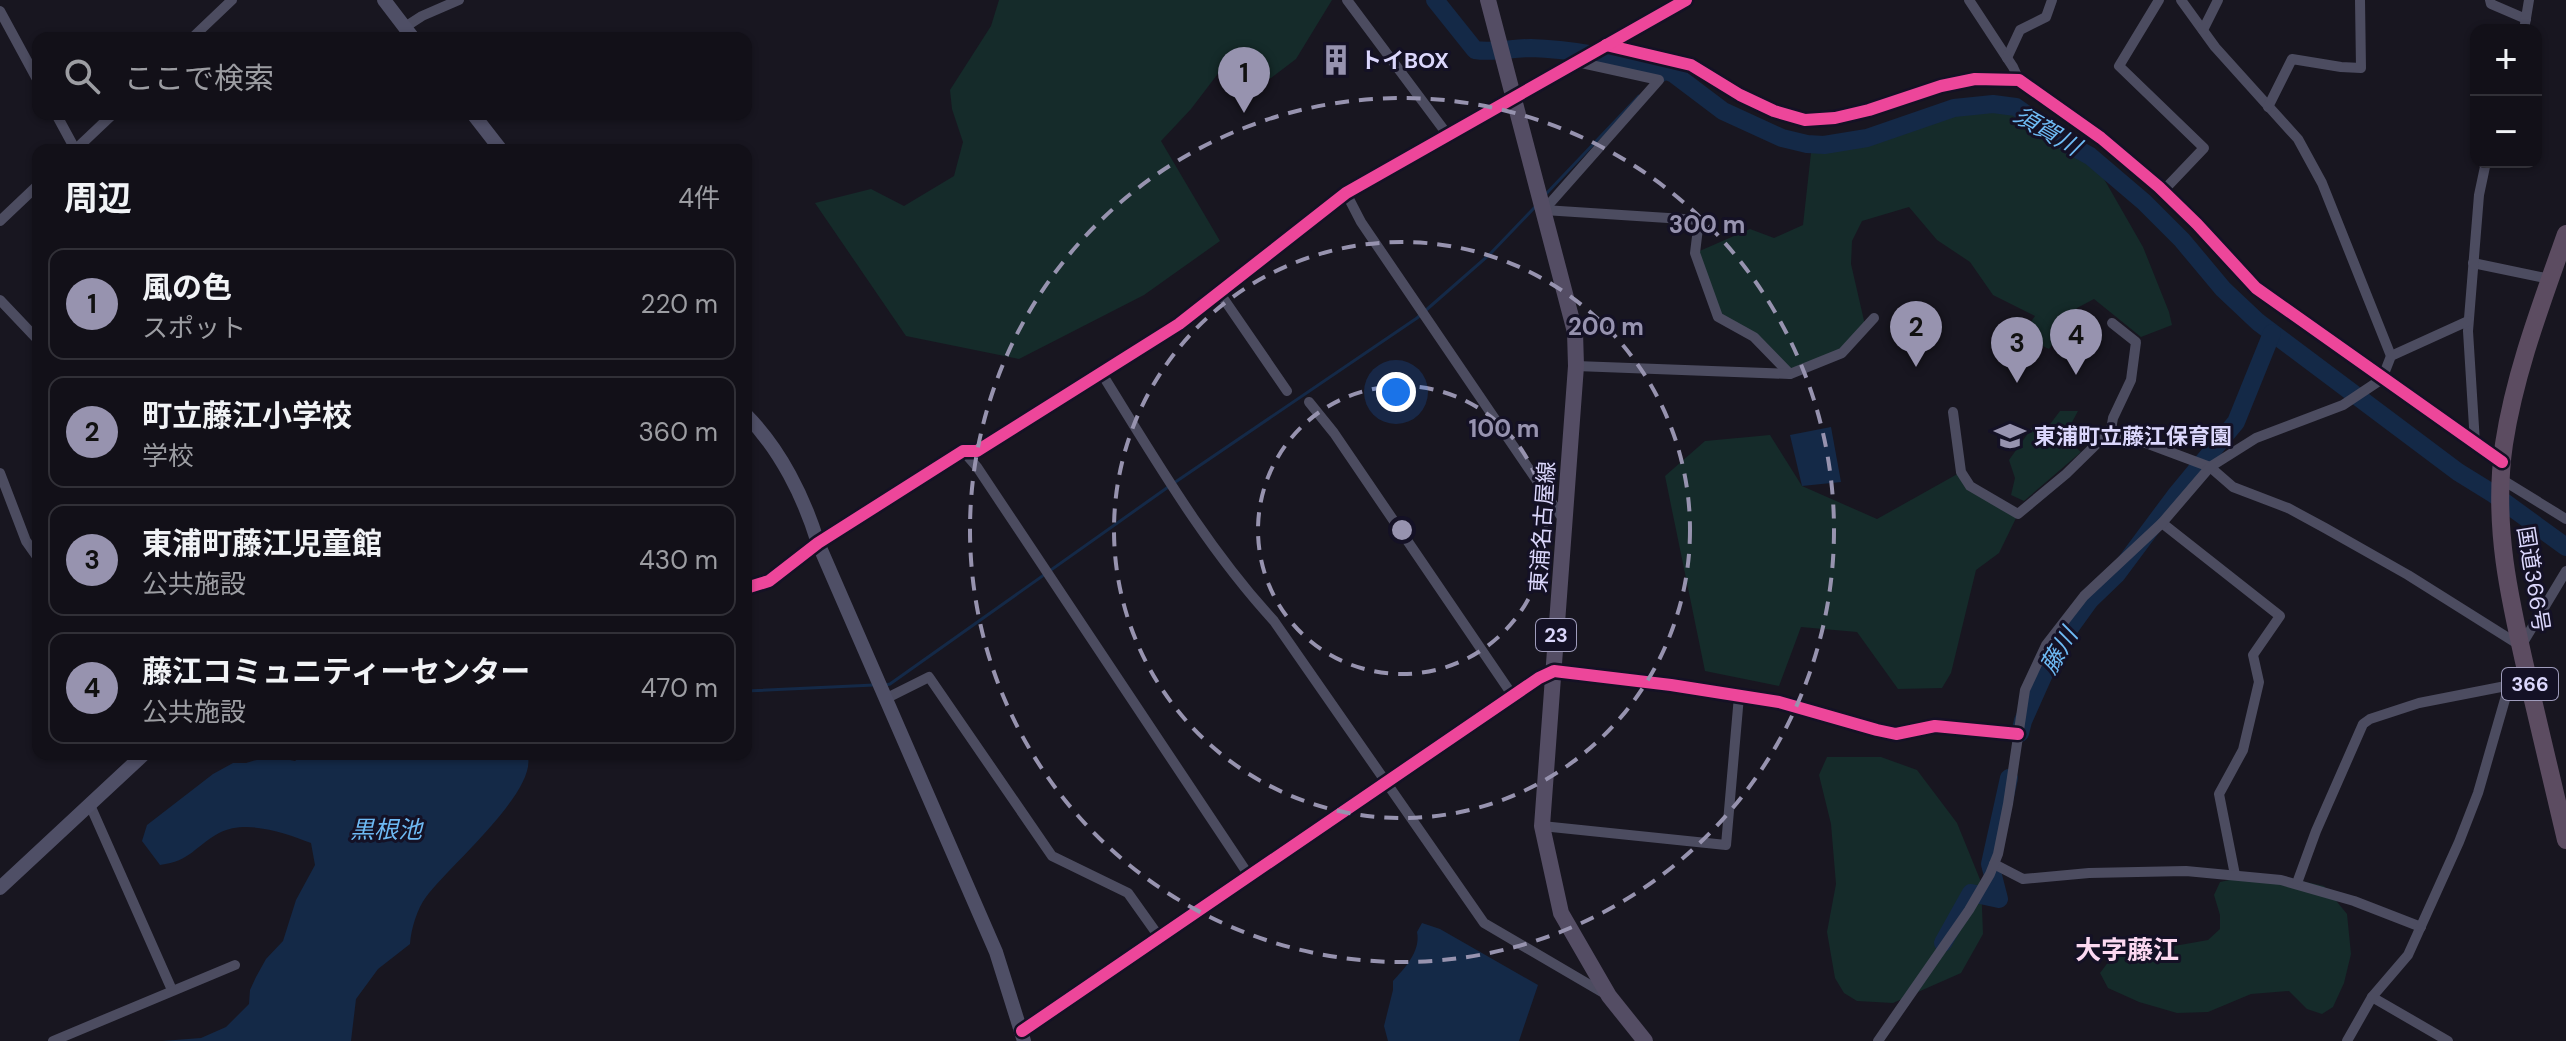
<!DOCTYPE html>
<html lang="ja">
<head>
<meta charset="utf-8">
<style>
	:root { --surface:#121018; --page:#1f1e25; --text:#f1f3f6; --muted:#9c9da2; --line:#313037; --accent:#9793af }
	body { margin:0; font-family:"DM Sans","Noto Sans JP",sans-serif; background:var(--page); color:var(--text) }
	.controls { position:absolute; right:24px; top:24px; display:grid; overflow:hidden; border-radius:16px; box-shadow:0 2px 6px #0004 }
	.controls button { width:72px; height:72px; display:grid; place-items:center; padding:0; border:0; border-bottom:2px solid var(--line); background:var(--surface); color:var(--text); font:40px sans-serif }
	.you { position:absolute; left:1396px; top:392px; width:28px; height:28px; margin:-20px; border:6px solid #fff; border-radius:50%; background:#1a73e8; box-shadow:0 0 0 12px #1a73e833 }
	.badge { display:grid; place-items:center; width:52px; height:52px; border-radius:50%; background:var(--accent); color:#111; font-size:26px; font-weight:700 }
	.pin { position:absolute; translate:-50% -66px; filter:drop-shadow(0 2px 4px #0008) }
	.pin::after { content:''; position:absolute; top:42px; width:28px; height:24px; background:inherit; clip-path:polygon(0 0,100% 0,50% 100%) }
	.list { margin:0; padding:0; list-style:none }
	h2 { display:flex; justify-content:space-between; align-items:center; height:104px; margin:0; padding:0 32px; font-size:34px }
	h2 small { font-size:26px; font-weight:400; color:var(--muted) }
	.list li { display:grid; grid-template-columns:52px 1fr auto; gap:24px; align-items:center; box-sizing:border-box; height:112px; margin:0 16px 16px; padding:0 16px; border:2px solid var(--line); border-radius:16px }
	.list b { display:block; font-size:30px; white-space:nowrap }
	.list p { margin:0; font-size:26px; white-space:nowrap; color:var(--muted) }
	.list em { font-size:26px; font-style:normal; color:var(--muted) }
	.icon { flex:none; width:44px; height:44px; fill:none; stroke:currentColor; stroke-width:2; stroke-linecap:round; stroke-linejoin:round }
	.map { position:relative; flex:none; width:2566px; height:1041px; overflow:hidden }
	.search { position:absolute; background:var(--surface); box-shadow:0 2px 6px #0004; left:32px; top:32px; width:720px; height:88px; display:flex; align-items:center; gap:20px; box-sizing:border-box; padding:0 28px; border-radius:16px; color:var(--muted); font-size:30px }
	.panel { position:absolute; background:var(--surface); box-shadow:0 2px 6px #0004; left:32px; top:144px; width:720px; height:616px; border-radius:16px }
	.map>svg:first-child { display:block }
</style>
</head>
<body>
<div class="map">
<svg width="2566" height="1041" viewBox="0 0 2566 1041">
	<rect width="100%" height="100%" fill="#181620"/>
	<!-- green -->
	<g fill="#152b2a">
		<path d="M999,0H1332L1296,59L1271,78L1223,67L1191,109L1161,141L1220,241L1144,295L1019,359L906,336L815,203L871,189L904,206L954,176L963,142L952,109L950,90L991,26Z"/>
		<path d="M2017,108L2092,158L2143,247L2169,312L2172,325L2141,337L2094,299L2077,308L2049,349L2021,336L2035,316L1993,295L1970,262L1937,240L1909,207L1862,221L1852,241L1851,264L1865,325L1842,353L1790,374L1754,337L1718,317L1695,253L1750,229L1774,238L1803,225L1812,144L1852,141L1892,130L1952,109Z"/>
		<path d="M2060,411H2078L2064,437L2081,452L2024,501L2011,495L2015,478L2009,460L2034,425L2045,431Z"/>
		<path d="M1770,435L1802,486L1877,519L1961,472L1970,486L2018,514L1999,553L1976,570L1951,673L1942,688L1898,689L1857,632L1801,627L1779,686L1705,671L1665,476L1705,441Z"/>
		<path d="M1827,757H1881L1917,770L1957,823L1981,882L1983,934L1961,973L1893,1003L1857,1001L1844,993L1835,978L1827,932L1836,884L1831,824L1819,775Z"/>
		<path d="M2252,875L2288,878L2324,886L2347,914L2351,954L2344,983L2333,1007L2322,1014L2307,1009L2289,991L2251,994L2208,1012L2177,1013L2139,1002L2108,988L2100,973L2109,961L2118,956L2208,940L2220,929V915L2214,895L2220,882Z"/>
	</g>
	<!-- water -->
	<g fill="#142947">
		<path d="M1831,427L1841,482L1802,486L1790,435Z"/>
		<path d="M304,754H527C541,789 447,868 426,897C417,909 411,929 410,944L378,969L356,999L351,1041H162L201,1038L226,1027L249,1004L250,990L256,977L266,959L283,941L296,900L315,865L311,843C285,833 247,819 219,833C195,846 191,861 160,865L142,841L147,825L213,774L233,763H246L270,756L295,761Z"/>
		<path d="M1422,923L1440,929L1538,985L1519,1041H1388L1384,1026L1393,990V981C1405,968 1421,951 1417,932Z"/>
	</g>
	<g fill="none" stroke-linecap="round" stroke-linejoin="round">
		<!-- stream -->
		<g stroke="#142947" stroke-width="3">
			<path d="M1662,81L1674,74"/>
			<path d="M1545,195L1639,96"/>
			<path d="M886,685L890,684L1171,485L1417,318L1490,254L1535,207"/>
			<path d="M746,691L874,685"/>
		</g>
		<!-- river -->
		<g stroke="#142947" stroke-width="18">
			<path d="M1435,0L1475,50C1494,53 1511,48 1531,48C1573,49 1618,59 1660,68L1674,74L1723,111L1782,138L1807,144L1824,145L1867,138L1954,108L1993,104L2016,107L2068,144L2090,156L2144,202L2182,240L2223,289L2258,322L2458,472L2492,493L2566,547"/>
			<path d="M2020,733L2023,721L2056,647L2090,600L2117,574L2175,496L2236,422L2272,333"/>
			<path d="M1943,943L1971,893L1999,899L1990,864L2009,778"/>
		</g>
		<!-- street -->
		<g stroke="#4c4c60" stroke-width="10">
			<path d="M1347,0L1447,134"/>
			<path d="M1969,0L2013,67L2019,80"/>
			<path d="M2159,0L2119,66L2204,148L2163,191"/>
			<path d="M2181,0L2215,47L2298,139L2322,183L2391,356"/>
			<path d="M2490,0L2491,4L2526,19"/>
			<path d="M0,11L38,81"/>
			<path d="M405,27L422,16L459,0"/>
			<path d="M2203,30L2218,0"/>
			<path d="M2524,30L2529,0"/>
			<path d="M192,38L232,0"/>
			<path d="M1606,45L1691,65L1740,95L1774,111L1805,120L1835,118L1869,110L1941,86L1975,79L2019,80L2101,138L2159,187L2197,224L2256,288L2502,462"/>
			<path d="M2007,58L2020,30L2046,17L2052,0"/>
			<path d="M2268,107L2292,59L2341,67L2361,68L2360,0"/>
			<path d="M56,114L75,149"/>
			<path d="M75,150L113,114"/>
			<path d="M1346,193L1361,222L1563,519"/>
			<path d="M1544,210L1699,220L1695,253L1718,317L1754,337L1790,374"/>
			<path d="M1544,210L1659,80L1577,62"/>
			<path d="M0,221L38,185"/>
			<path d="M2473,263L2550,279"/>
			<path d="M1219,292L1287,391"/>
			<path d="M0,300L38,340"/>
			<path d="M1576,366L1790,374L1842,353L1874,318"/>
			<path d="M1102,374C1155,459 1206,547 1274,621L1484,923L1607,995"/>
			<path d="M1309,402L1334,433L1513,696"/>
			<path d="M1953,412L1961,472L1970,486L2018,514L2066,474L2111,430L2210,467L2233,487L2288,508L2325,528L2408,575L2521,646L2566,571"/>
			<path d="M2111,430L2113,418L2131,380L2136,342L2112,323"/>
			<path d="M2475,443L2468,331L2479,195L2486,162"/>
			<path d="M963,451L977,467L1250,877"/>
			<path d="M0,473L26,541L38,558"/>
			<path d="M2501,479L2566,519"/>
			<path d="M2162,523L2280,616L2253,655L2259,682L2243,750L2219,794L2235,875"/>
			<path d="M885,699L929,677L1052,856L1128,893L1160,938"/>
			<path d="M90,805L172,990"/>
			<path d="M1542,826L1726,845L1739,696"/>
			<path d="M1994,864L2023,879L2089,873L2186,871L2281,880L2354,901L2421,927"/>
			<path d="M2297,883L2316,831L2363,724L2370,719L2419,703L2511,685"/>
			<path d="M2372,997L2448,1041"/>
			<path d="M1022,1031L1539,678L1554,671L1671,685L1779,702L1877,730L1896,734L1935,726L2018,734"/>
			<path d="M53,1041L235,965"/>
			<path d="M1878,1041L1969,910L1990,874L1998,854L2008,804L2025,690L2046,645L2084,596L2162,523L2210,467L2256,438L2343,405L2382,379L2391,356L2468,321"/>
			<path d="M2347,1041L2372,997L2408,955L2459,842L2478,793L2508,689L2525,665"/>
		</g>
		<!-- secondary -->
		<g stroke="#4f4f66" stroke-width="14">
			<path d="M384,0L413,38"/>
			<path d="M473,114L501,150"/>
			<path d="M746,415C780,449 804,497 818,543L996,952L1024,1041"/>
			<path d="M746,588L769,581L818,543L963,451H977L1179,324L1346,193L1686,0"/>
			<path d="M0,888L144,754"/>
		</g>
		<!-- primary -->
		<path stroke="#544d64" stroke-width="16" d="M1488,0L1575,332L1576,366L1542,826L1561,913L1609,996L1645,1041"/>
		<!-- highway -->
		<path stroke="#5c4c61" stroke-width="18" d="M2566,234C2542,302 2515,372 2504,444C2492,525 2510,601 2528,679C2541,733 2553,786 2566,840"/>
		<defs>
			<g id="cycleway">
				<path d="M1606,45L1691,65L1740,95L1774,111L1805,120L1835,118L1869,110L1941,86L1975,79L2019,80L2101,138L2159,187L2197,224L2256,288L2502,462"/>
				<path d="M746,588L769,581L818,543L963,451H977L1179,324L1346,193L1686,0"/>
				<path d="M1022,1031L1539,678L1554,671L1671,685L1779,702L1877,730L1896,734L1935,726L2018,734"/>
			</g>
		</defs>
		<!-- cycleway casing -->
		<use href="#cycleway" stroke="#141125" stroke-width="17"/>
		<!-- cycleway -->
		<use href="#cycleway" stroke="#ed469a" stroke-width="12"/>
	</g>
	<!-- distance rings -->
	<g fill="none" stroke="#9793af" stroke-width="4" stroke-dasharray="14 10">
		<circle cx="1402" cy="530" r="144"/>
		<circle cx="1402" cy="530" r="288"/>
		<circle cx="1402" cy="530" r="432"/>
	</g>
	<!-- icons -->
	<defs>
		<symbol id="building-bare" viewBox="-9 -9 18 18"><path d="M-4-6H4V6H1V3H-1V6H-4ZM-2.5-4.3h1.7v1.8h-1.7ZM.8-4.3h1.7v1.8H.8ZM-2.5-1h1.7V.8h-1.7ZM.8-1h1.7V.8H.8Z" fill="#9793af" stroke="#141125" stroke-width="2.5" paint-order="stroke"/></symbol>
		<symbol id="school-bare" viewBox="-9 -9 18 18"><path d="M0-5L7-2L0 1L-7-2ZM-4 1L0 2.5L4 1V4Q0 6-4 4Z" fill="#9793af" stroke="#141125" stroke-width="2.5" paint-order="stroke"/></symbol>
	</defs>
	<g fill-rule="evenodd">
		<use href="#building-bare" x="1314" y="38" width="44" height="44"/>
		<use href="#school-bare" x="1988" y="414" width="44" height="44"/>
	</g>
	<g text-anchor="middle" stroke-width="6" stroke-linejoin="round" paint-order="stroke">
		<!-- shield labels -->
		<g fill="#141125" stroke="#9f9cbc" stroke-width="2">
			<rect x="1536" y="619" width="40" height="32" rx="6"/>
			<rect x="2502" y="668" width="56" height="32" rx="6"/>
		</g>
		<g font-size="20" font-weight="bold" fill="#dbd7fc">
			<text x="1556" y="642">23</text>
			<text x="2530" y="691">366</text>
		</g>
		<!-- poi labels -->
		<g font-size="22" font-weight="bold" fill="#dbd7fc" stroke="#141125" text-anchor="start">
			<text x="1360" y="68">トイBOX</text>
			<text x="2034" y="444">東浦町立藤江保育園</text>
		</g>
		<!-- street labels -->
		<g font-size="22" fill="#dbd7fc" stroke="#141125">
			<text transform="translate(1542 527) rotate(-86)" y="8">東浦名古屋線</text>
			<text transform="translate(2534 579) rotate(81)" y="8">国道366号</text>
		</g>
		<!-- water labels -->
		<g font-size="24" font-style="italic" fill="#6ebaf4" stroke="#141125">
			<text transform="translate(2047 131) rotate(30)" y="8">須賀川</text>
			<text transform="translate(2059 651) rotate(-59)" y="8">藤川</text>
			<text x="386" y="838">黒根池</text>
		</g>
		<!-- quarter labels -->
		<g font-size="26" font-weight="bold" fill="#fcd9f1" stroke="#141125">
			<text x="2127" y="959">大字藤江</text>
		</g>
	</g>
	<circle cx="1402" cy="530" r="12" fill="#9793af" stroke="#141125" stroke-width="4"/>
	<g font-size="24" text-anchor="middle" font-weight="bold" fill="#9793af" stroke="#141125" stroke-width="6" stroke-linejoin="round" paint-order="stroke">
		<text x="1707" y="233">300 m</text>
		<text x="1606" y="335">200 m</text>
		<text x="1504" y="437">100 m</text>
	</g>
</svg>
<div class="controls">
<button>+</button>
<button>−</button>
</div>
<div class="you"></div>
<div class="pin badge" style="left:1244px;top:113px">1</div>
<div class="pin badge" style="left:1916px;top:367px">2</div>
<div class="pin badge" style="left:2017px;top:383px">3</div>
<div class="pin badge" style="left:2076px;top:375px">4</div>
<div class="search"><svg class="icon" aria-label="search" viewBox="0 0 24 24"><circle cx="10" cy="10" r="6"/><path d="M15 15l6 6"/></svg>ここで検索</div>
<section class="panel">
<h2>周辺<small>4件</small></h2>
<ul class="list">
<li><span class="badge">1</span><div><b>風の色</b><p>スポット</p></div><em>220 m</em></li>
<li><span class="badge">2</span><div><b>町立藤江小学校</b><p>学校</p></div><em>360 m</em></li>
<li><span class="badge">3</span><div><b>東浦町藤江児童館</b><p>公共施設</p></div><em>430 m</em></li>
<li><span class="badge">4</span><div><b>藤江コミュニティーセンター</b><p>公共施設</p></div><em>470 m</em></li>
</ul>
</section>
</div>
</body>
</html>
